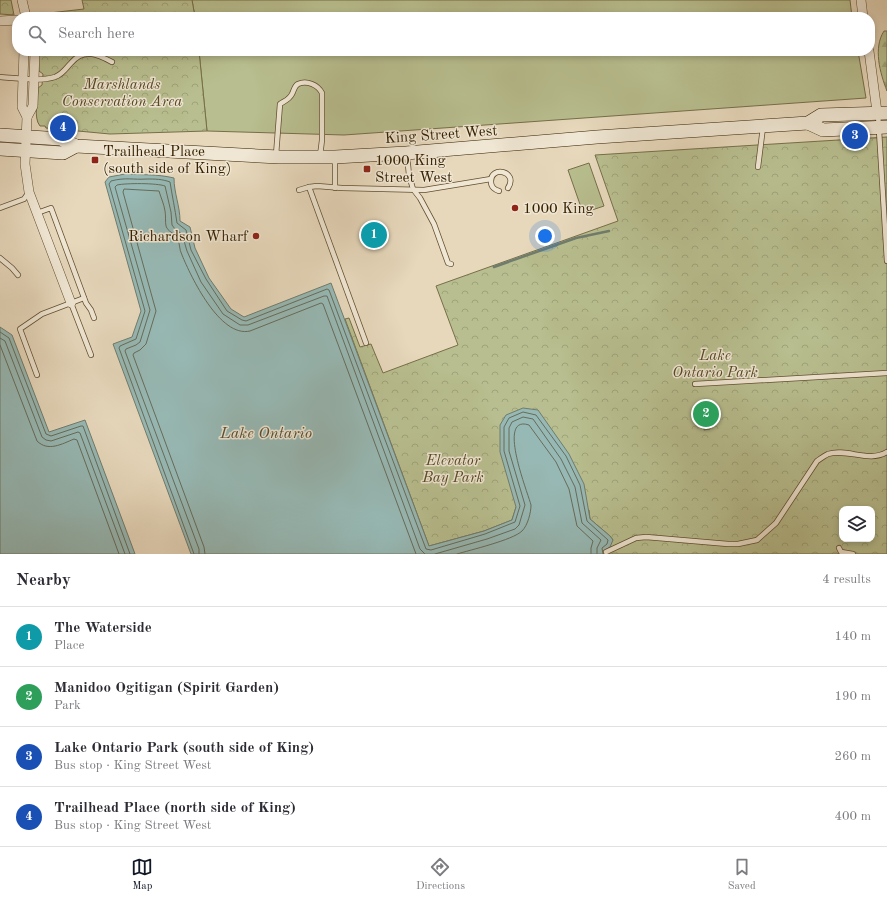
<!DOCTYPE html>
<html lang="en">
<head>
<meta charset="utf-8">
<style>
	:root { --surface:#fff; --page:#f2f2f3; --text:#2b2b33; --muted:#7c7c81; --line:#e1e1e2; --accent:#111827 }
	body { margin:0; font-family:"Old Standard TT",serif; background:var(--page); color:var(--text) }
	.controls { position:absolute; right:12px; bottom:12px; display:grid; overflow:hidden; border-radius:8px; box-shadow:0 2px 6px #0003 }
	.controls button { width:36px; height:36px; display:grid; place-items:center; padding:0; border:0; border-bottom:1px solid var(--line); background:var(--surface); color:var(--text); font:20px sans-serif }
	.you { position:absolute; left:545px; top:236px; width:14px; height:14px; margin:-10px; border:3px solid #fff; border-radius:50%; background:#1a73e8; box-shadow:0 0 0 6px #1a73e833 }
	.badge { display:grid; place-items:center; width:26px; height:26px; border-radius:50%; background:var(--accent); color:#fff; font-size:13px; font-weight:700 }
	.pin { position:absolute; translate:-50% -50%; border:2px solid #fff; box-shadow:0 1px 4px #0006 }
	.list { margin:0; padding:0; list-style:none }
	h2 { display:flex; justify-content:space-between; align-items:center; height:52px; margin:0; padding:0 16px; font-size:17px }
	h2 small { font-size:13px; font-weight:400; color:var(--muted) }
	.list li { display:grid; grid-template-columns:26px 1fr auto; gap:12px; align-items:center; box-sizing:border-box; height:60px; padding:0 16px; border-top:1px solid var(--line) }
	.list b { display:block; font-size:15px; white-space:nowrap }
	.list p { margin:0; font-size:13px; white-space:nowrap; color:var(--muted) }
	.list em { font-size:13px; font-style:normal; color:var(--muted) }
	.icon { flex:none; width:22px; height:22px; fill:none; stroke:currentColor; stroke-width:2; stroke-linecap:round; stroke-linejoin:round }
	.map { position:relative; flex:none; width:887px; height:554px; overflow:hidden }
	.search { position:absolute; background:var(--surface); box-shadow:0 2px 6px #0003; left:12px; right:12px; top:12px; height:44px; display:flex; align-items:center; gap:10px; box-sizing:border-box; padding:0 14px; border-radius:16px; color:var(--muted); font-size:15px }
	.sheet { height:292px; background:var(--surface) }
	nav { display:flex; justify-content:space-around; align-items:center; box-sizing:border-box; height:56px; border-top:1px solid var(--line); background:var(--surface); font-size:11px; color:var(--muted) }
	nav a { display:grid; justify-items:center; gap:2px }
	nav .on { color:var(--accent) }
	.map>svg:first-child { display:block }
</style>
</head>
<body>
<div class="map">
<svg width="887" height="554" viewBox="0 0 887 554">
	<defs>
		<pattern id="forest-firs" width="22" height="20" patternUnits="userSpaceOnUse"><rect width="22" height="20" fill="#b8be8f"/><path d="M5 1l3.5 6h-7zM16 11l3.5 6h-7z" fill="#9fa37a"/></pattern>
		<pattern id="park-crowns" width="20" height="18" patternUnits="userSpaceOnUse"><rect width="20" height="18" fill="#b8be8f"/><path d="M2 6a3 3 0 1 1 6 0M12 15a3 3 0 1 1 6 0" fill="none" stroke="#9fa37a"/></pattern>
		<pattern id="garden-dots" width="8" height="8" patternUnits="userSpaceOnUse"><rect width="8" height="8" fill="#b8be8f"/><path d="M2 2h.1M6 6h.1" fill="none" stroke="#9fa37a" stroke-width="1.8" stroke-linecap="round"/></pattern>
	</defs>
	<rect width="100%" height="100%" fill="#e7d8bc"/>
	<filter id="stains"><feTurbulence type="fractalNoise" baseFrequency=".005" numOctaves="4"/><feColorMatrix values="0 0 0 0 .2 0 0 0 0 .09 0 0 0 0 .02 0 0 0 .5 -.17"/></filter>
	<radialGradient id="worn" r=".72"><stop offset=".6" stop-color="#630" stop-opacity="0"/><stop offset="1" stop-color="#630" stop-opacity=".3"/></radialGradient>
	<!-- grass -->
	<g fill="#b8be8f" stroke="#766f48">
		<path d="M192,0H850L852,17H195Z"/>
		<path d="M199,51H858L866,98L344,135L207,131Z"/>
		<path d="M589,163L604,206L583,213L568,170Z"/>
	</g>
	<!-- forest -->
	<path fill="url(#forest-firs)" stroke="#766f48" d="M884,31H887V91C880,73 873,48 884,31Z"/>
	<!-- park -->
	<g fill="url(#park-crowns)" stroke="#766f48" fill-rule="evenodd">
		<path d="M0,0H11L14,15L0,14Z"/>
		<path d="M82,0H192L195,17H32V15L84,9Z"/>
		<path d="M38,51H199L207,131L110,134L46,128L45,126H40C33,118 38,98 38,88L42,85L43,74L39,71Z"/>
		<path d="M887,137V554H607L605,550L613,540L610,536L590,519L589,510L516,507L512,520L484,531L429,546L345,319L349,318L360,347L371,344L383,373L458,345L436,286L618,221L595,155ZM842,509H872V539H842Z"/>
	</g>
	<!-- garden -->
	<path fill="url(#garden-dots)" stroke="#766f48" d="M703,400H708L709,408L711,411V415L709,418L710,429L704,430V418L701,414L703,409Z"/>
	<!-- water -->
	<g fill="#97b9b5" stroke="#707c6d">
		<path d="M125,174C141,175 158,174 174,178C174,193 180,206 180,221L190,227L195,248L209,278L231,309L244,317L331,283L429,546L484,531L512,520L516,507L500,452V425L506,415L523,408L538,410L569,454L584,484L590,519L610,536L613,540L610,547L605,550L607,554H191L113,344L132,337L141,311L105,182L109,177Z"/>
		<path d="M0,327L12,335L49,432L85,420L135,554H0Z"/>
	</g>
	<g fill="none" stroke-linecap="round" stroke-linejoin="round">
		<!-- shore -->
		<g stroke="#666c5a" stroke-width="1">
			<path d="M0,332L9,338L46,434L51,436L81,426H83L130,554"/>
			<path d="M0,338L5,341L42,437L46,440L51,441L78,432L80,433L125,554"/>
			<path d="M0,345L37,441C48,452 62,444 74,439L77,440L119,554"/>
			<path d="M194,554L119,348L120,346L136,339L145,311L109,184L111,181C126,177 133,180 147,179C155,179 162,179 170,182C172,195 175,209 177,223L186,230L191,250L206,279L227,311L242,320L246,321L327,289L329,290L426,549L431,550L485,534L515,522L520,506L504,451V427L509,418L523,412L536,415L566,456L580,485L587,521L608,540L607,544L602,548L603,554"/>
			<path d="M199,554V549L125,351L126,349L136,345L140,342L150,310L115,187L117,185C126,183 157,183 165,186L171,212L172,225L175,229L182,234L187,251L201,282L223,314L240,325H248L324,296H327L420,549L425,554"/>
			<path d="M205,554L204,547L133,355L134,353L140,350L146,344L156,311L123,192L124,189L159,191C161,198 164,204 165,211C166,216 165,222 166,226C168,232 174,233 177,237C180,242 179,250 182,255C191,277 220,338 250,331L321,303L323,304L416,554"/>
			<path d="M435,554L487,539L515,529L519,525L525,505L509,451V428L512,422L523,417L533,419L561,459L575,487L582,523L601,540L597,548V554"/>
			<path d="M457,554C470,550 513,540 522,531C528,525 531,512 531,505C528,493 496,414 529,425L556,462L569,489L577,526L593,541L591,548V554"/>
		</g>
		<!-- stream -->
		<path stroke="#707c6d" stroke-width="2.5" d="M494,267L576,238L609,231"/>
		<defs>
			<g id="lane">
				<path d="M0,77C17,78 39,82 55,77C63,74 66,68 71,63C84,48 97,54 112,62"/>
				<path d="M878,114L887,261"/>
				<path d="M276,155L280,104C284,101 289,100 292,94C294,91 294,86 298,84C307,80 318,85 322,93V140L320,156"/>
				<path d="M407,155L409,175L413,189L420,198L434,224L448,263L451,264"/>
				<path d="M335,159V188"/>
				<path d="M758,167L763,127"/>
				<path d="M309,187L366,343"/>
				<path d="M299,190L309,187L317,186L342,188L424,190L491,179"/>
				<path d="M499,191C495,190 491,187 491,182C490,165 519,171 508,188"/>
				<path d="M0,208L24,199L29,192"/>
				<path d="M37,213L51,208L86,303L91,310L94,318"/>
				<path d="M0,258L12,268L18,275"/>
				<path d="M71,303L91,355"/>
				<path d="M37,375L20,329L42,314L84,298"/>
				<path d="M695,384L887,373"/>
				<path d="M839,548L841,552L853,554"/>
				<path d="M606,552L636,538L646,537L728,544H738L757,540L776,523L817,461C820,459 824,456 828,454C847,448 869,463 887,452"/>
			</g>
			<g id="street">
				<path d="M22,0L26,17"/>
				<path d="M861,0L863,17"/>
				<path d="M0,21L17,20"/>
				<path d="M24,51L22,107L27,117L25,164L29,192L71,303"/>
				<path d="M869,51L877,112"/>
				<path d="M27,117L33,106L35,51"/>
			</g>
			<g id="secondary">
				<path d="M808,123L823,130L887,127"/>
				<path d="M0,135L61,139L76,146L279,157H335L406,153L597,137L808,123L821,115L887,113"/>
				<path d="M0,149L63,153L76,146"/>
			</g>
		</defs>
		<!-- lane casing -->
		<use href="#lane" stroke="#624e2f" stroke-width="6"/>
		<!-- street casing -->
		<use href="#street" stroke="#624e2f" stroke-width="10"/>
		<!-- secondary casing -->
		<use href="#secondary" stroke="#352000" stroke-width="14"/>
		<!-- lane -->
		<use href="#lane" stroke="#efe6d3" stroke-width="4.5"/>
		<!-- street -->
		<use href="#street" stroke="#efe6d3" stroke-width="9"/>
		<!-- secondary -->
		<use href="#secondary" stroke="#efe6d3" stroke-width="13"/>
	</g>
	<!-- markers -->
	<g fill="#8f2418" stroke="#efe6d3" stroke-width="1.5">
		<rect x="91" y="156" width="8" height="8" rx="2"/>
		<rect x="363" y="165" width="8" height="8" rx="2"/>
		<circle cx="515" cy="208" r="4"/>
		<circle cx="256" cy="236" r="4"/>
	</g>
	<g text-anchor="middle" stroke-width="3" stroke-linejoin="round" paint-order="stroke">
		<!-- park labels -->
		<g font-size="15" font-style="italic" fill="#564824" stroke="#efe6d3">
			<text x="122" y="89">Marshlands<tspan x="122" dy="17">Conservation Area</tspan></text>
			<text x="715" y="360">Lake<tspan x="715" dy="17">Ontario Park</tspan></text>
			<text x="453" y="465">Elevator<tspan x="453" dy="17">Bay Park</tspan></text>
		</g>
		<!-- street labels -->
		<g font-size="15" fill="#352000" stroke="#efe6d3">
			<text transform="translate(441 134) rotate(-4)" y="5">King Street West</text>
		</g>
		<!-- poi labels -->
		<g font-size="15" fill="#352000" stroke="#efe6d3" text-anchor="start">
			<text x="103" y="156">Trailhead Place<tspan x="103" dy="17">(south side of King)</tspan></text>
			<text x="375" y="165">1000 King<tspan x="375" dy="17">Street West</tspan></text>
			<text x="523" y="213">1000 King</text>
			<text x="248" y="241" text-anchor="end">Richardson Wharf</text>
		</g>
		<!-- water labels -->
		<g font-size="16" font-style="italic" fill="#524e36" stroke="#efe6d3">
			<text x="266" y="438">Lake Ontario</text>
		</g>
	</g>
	<rect width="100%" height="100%" filter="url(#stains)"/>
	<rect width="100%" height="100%" fill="url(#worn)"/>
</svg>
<div class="controls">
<button><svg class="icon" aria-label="layers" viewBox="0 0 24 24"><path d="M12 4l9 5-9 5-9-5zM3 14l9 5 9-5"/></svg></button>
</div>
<div class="you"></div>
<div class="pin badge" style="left:374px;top:235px;background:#0f9aa8">1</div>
<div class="pin badge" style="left:706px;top:414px;background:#2e9e5b">2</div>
<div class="pin badge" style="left:855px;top:136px;background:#1a4fb4">3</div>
<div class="pin badge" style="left:63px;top:128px;background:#1a4fb4">4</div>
<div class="search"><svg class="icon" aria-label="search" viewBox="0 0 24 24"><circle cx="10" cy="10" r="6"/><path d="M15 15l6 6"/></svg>Search here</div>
</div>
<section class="sheet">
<h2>Nearby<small>4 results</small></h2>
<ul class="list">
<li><span class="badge" style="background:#0f9aa8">1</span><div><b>The Waterside</b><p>Place</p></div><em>140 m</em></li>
<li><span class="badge" style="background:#2e9e5b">2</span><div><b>Manidoo Ogitigan (Spirit Garden)</b><p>Park</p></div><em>190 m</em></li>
<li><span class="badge" style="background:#1a4fb4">3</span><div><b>Lake Ontario Park (south side of King)</b><p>Bus stop · King Street West</p></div><em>260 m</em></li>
<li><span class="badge" style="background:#1a4fb4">4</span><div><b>Trailhead Place (north side of King)</b><p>Bus stop · King Street West</p></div><em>400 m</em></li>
</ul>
</section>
<nav>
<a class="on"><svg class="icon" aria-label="map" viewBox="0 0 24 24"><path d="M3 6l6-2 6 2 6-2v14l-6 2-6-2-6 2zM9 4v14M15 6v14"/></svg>Map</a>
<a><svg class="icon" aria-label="directions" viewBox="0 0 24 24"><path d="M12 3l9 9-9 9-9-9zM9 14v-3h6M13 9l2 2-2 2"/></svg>Directions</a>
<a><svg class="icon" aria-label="saved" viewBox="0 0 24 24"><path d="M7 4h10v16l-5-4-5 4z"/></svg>Saved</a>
</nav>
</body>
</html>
